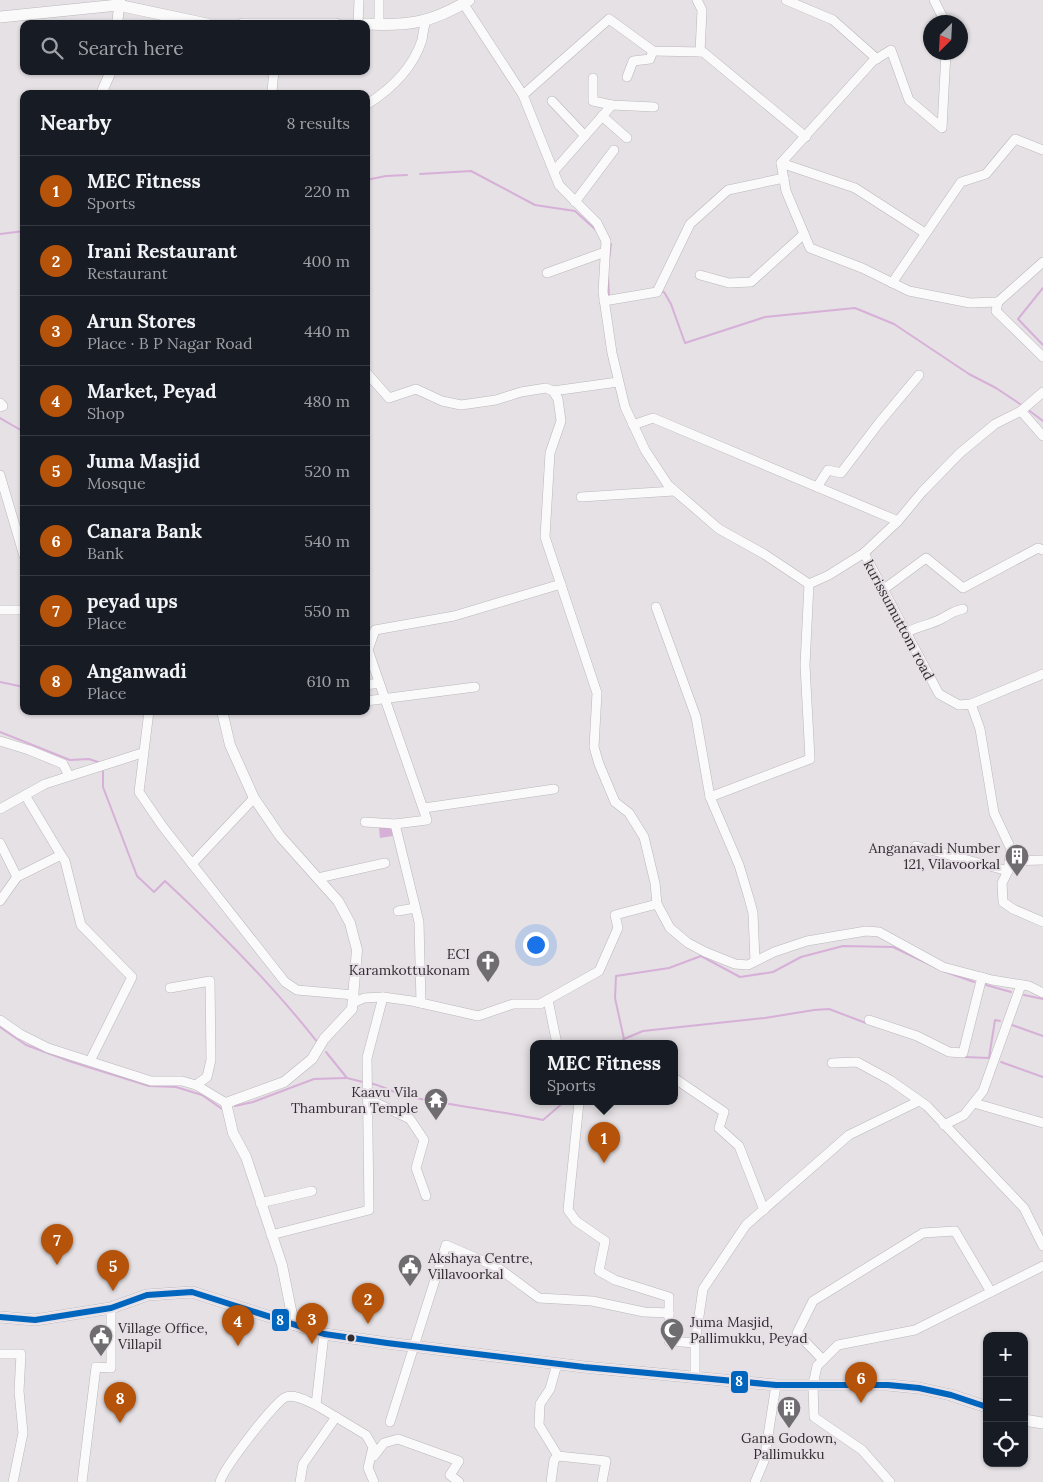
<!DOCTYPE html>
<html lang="en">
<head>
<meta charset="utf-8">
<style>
	:root { --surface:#171b24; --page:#20242c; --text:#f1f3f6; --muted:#9ea1a6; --line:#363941; --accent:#b45309 }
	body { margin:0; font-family:Lora,serif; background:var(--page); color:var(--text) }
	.controls { position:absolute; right:15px; bottom:15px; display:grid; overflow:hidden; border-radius:10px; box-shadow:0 1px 4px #0004 }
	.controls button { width:45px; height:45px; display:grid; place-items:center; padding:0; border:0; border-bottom:1px solid var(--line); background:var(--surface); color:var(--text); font:25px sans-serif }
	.compass { position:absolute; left:923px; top:15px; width:45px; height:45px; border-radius:50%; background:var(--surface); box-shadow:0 1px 4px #0004; rotate:204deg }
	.you { position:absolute; left:535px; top:944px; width:18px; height:18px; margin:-12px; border:4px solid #fff; border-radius:50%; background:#1a73e8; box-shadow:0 0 0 8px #1a73e833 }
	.badge { display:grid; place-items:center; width:32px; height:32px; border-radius:50%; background:var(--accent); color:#fff; font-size:16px; font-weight:700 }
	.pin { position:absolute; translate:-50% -41px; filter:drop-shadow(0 1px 2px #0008) }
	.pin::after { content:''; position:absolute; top:26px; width:18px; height:15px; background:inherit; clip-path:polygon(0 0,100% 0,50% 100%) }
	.popup { position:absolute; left:530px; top:1040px; width:148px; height:65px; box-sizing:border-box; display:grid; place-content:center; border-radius:10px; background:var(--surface); filter:drop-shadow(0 1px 4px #0005); font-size:16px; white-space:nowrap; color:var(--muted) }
	.popup b { font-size:19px; color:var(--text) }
	.popup::after { content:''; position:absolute; left:50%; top:100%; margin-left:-10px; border:10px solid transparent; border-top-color:var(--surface) }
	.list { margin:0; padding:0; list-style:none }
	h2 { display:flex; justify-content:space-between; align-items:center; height:65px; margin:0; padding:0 20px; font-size:21px }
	h2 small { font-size:16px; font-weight:400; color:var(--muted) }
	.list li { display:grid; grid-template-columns:32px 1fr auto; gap:15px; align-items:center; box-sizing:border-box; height:70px; padding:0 20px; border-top:1px solid var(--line) }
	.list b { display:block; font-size:19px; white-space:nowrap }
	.list p { margin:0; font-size:16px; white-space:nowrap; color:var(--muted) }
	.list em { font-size:16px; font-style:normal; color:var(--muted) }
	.icon { flex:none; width:28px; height:28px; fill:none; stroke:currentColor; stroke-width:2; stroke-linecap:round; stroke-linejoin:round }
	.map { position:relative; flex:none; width:1043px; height:1482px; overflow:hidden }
	.search { position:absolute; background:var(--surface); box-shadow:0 1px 4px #0004; left:20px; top:20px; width:350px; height:55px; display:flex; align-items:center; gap:12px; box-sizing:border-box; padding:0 18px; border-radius:10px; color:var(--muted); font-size:19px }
	.panel { position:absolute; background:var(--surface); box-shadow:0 1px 4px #0004; left:20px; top:90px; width:350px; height:625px; border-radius:10px }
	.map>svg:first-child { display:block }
</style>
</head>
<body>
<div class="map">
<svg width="1043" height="1482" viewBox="0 0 1043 1482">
	<rect width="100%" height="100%" fill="#e5e1e5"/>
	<!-- water -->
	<path fill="#d7b0d7" d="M391,826L393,836L380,838L379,828Z"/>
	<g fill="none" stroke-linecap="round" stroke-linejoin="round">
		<!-- stream -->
		<g stroke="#d7b0d7" stroke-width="2">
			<path d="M420,174L471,171L535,205L575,211L596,230"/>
			<path d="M366,180L386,176L407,175"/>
			<path d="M0,234L24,231"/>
			<path d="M609,260L611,244"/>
			<path d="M608,275L609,296H611"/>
			<path d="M1043,288L1018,319L1043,345"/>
			<path d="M660,292H664L671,304L685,343L765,317L855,308L894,324L969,374L996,388L1023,406"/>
			<path d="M1027,409L1043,421"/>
			<path d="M0,418L24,432"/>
			<path d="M0,682L24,687"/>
			<path d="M0,732L70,760L89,759L101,763"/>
			<path d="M103,769V787L137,876L154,892L165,881C220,932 272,984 318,1043"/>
			<path d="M943,971L974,982"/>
			<path d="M986,985L1011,992"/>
			<path d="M1024,995L1043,999"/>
			<path d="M1012,1025L1043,1036"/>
			<path d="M0,1027L26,1045L72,1062L149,1086L176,1087L202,1095L222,1109"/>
			<path d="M624,1039L615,998L616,976L669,968L701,956L740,977L773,972L801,957L843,946L893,947L939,969"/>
			<path d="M618,1044L624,1039L643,1031L765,1018L814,1010L829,1009L866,1023"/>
			<path d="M326,1052L347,1078L363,1082"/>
			<path d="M964,1057L989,1058L995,1020L1000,1021"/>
			<path d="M1001,1062L1043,1077"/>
			<path d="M370,1083C383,1086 394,1093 407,1096C452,1106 497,1110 543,1120L564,1102"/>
			<path d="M235,1106L253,1102L314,1079L346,1078"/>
		</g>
		<defs>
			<g id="minor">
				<path d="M697,0L702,10L700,52"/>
				<path d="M786,0L833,20L877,59"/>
				<path d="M934,0L945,22"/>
				<path d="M463,3L523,95L559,185L597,223L606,241L603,292L612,353L625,407L645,450L668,485L719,529L764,554L809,584L829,575L864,553L939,694L959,705L971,704L980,729L994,813L1011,849L1008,871L1002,883L1003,902L1013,909L1043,922"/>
				<path d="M358,24L359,0"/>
				<path d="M379,25V0"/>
				<path d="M946,52L942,128L909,100L891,50L873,61L781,163L786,191L810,248L862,268L909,291L970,303L998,302"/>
				<path d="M274,71L272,91L275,94"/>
				<path d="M627,77L633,61L650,59L653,51"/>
				<path d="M593,78V101L612,105L654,107"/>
				<path d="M523,95L609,19L653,51L703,52L806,137"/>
				<path d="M552,101L585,136"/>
				<path d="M366,105C390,90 413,68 422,40C423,33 424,27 426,20"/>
				<path d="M602,116L627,138"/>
				<path d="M781,163L855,188L925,233"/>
				<path d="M554,171L612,105"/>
				<path d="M575,202L614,150"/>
				<path d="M1043,262L998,302L996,311L1043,357"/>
				<path d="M547,273L605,252"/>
				<path d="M700,275L729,283L751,282L804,234"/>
				<path d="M892,283L961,182L986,174L1015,139L1043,150"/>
				<path d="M604,301L657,292L690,224L728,190L784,178"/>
				<path d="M366,372L389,398L416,389L442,401L461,405L496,400L521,392L546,388L553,391L558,399L561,421L550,453L545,537L597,693L594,747L599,764L615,802L629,813L644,837L655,883L657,904L670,928L688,943L705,952L735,964L748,965L774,952L807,941L866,931L879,932L943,967L992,980L1029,986L1043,993"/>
				<path d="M553,391L618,382"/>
				<path d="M0,403L3,406L0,407"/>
				<path d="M1021,411L1043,392"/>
				<path d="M633,425L653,418L898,521"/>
				<path d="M0,475L24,556"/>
				<path d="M817,487L828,470L841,473L879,423L919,375"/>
				<path d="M581,497L674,491"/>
				<path d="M864,553L898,521L922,492L960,453L995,424L1021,411L1043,436"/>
				<path d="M884,589L926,558L963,588L1038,548L1043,550"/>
				<path d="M656,607L696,717L710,797L739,865L749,898L753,913L755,961"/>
				<path d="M0,610H24"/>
				<path d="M906,633C917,626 930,625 941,619C951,614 950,612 963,609"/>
				<path d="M366,685L379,683"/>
				<path d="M366,701L475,687"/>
				<path d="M971,704L1043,674"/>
				<path d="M149,711L139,792L163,827L285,982L297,990L354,995"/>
				<path d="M0,741L29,750L63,764L69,776"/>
				<path d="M25,795L61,855"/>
				<path d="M710,797L810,759L805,665L809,584"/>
				<path d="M424,808L554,789"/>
				<path d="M0,809L45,784L142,753"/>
				<path d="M365,822L395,824L427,820L368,650L375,630L454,616L561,584"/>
				<path d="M395,824L419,922L421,1003"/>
				<path d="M0,843L17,877"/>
				<path d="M916,846L1008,871"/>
				<path d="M1009,861L1043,860"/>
				<path d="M192,864L254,798"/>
				<path d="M318,878L385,863"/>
				<path d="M0,901L17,877L61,855L65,861L81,925L132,977L90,1061"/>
				<path d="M398,911L415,908"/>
				<path d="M170,988L210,981L211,1060L207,1077L196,1085"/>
				<path d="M548,1000L557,1044"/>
				<path d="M353,1003L364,998L383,997L412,1001L478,1016L513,1004H540L599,971L618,928L615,915L657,904"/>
				<path d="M0,1020L20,1034L48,1048L151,1081H182L196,1085L226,1103"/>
				<path d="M869,1020L917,1036L949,1052L963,1053L982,977"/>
				<path d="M832,1063L857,1062L890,1080L927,1106L1024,1208L1043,1246"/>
				<path d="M674,1078L724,1112L719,1128L739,1146L764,1210"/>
				<path d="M368,1099L410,1119L424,1140L416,1168L426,1196"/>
				<path d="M579,1102L568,1210L576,1221L605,1241L599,1271L615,1280L669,1297V1341L695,1343"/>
				<path d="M974,1103L1043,1123"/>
				<path d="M944,1125L964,1115L983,1091L1021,985"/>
				<path d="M260,1203L312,1191"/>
				<path d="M271,1235L369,1210L367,1058L383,997"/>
				<path d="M324,1334L316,1405L366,1435L373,1447L368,1468L374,1482"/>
				<path d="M0,1354H21L19,1391L23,1433L13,1482"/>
				<path d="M823,1360L797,1333L813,1301L923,1233L955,1231L991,1292"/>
				<path d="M557,1364L550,1389L540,1404L539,1425L558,1456L606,1461L602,1482"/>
				<path d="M695,1378V1343L703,1289L746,1225L849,1135L919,1101"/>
				<path d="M390,1422L446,1245L497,1267L539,1298L592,1301L644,1312L669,1313"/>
				<path d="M374,1456L384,1443L398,1439L459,1461L450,1475L459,1482"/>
				<path d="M82,1482L96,1367L111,1368V1308"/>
				<path d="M220,1482C223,1469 276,1400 286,1397C295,1394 307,1401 316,1405"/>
				<path d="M300,1482L303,1464L336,1417"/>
				<path d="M551,1482L554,1460L558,1456"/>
				<path d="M755,1482L764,1461L776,1385"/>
				<path d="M890,1482L862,1450L814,1417L813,1385L817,1366L838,1345L915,1330L1043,1266"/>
			</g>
			<g id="tertiary">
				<path d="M117,24L120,0"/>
				<path d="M101,94L111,71"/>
				<path d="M222,711L230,745L254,798L280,836L338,901L350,923L357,950L352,1009L324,1039L312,1059L284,1082L226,1103L233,1133L246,1157L282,1265L294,1325"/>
			</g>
			<g id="secondary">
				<path d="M0,17L118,5L207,24"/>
				<path d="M242,24H336"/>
				<path d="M366,24C408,26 432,23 469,0"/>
				<path d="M0,1317L35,1320L111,1308L147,1295L192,1292L324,1334L387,1343L584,1367L776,1385H888L919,1388L951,1395L987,1407"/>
				<path d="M1024,1420L1043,1423"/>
			</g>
		</defs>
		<!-- minor casing -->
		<use href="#minor" stroke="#bab7ba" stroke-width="10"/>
		<!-- tertiary casing -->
		<use href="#tertiary" stroke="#bab7ba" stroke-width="11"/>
		<!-- secondary casing -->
		<use href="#secondary" stroke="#bab7ba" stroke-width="12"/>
		<!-- minor -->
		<use href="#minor" stroke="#fbfafb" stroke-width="9"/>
		<!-- tertiary -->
		<use href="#tertiary" stroke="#fbfafb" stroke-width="10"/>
		<!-- secondary -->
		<use href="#secondary" stroke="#fbfafb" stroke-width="11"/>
		<defs>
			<path id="bus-1" d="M0,1317L35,1320L111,1308L147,1295L192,1292L324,1334L387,1343L584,1367L776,1385H888L919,1388L951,1395L987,1407"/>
		</defs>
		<!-- bus-1 casing -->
		<use href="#bus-1" stroke="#e7dfe6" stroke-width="10"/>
		<!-- bus-1 -->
		<use href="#bus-1" stroke="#0065bd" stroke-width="6"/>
	</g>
	<!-- icons -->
	<defs>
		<symbol id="building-pin" viewBox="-11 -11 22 30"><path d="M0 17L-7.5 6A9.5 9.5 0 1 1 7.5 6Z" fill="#6f6d6f" stroke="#e7dfe6"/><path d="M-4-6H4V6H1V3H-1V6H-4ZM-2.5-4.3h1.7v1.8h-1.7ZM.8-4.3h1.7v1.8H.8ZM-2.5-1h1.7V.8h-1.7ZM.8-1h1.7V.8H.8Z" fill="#fff"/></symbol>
		<symbol id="church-pin" viewBox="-11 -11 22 30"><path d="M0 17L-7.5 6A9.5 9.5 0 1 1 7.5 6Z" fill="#6f6d6f" stroke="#e7dfe6"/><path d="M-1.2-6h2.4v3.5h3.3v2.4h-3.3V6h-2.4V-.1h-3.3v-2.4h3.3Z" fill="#fff"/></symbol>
		<symbol id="temple-pin" viewBox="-11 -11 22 30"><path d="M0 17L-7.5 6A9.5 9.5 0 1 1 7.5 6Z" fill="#6f6d6f" stroke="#e7dfe6"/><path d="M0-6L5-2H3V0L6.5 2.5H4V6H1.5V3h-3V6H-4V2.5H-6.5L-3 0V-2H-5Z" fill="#fff"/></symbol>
		<symbol id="civic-pin" viewBox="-11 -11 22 30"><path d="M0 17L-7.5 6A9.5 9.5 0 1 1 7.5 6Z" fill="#6f6d6f" stroke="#e7dfe6"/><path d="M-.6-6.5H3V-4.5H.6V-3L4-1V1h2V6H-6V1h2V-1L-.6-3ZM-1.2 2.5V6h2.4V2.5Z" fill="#fff"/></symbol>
		<symbol id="mosque-pin" viewBox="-11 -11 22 30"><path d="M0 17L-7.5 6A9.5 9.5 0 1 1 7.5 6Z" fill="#6f6d6f" stroke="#e7dfe6"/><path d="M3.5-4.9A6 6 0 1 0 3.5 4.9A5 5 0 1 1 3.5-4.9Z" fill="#fff"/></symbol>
	</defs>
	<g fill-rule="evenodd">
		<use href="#building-pin" x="1003" y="842" width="28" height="38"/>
		<use href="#church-pin" x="474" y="948" width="28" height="38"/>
		<use href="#temple-pin" x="422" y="1086" width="28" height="38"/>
		<use href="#civic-pin" x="396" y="1252" width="28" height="38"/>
		<use href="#mosque-pin" x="658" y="1316" width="28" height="38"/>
		<use href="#civic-pin" x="87" y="1322" width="28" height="38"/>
		<use href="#building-pin" x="775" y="1394" width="28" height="38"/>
	</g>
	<!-- markers -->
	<circle fill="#302e30" stroke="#e7dfe6" stroke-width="2" cx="351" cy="1338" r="4.5"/>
	<g text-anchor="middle" stroke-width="4" stroke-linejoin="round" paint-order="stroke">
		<!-- street labels -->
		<g font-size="14" fill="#302e30" stroke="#e7dfe6">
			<text transform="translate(899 620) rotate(62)" y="5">kurissumuttom road</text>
		</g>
		<!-- poi labels -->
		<g font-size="14" fill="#302e30" stroke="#e7dfe6" text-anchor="end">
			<text x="1000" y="853">Anganavadi Number<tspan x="1000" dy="16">121, Vilavoorkal</tspan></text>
			<text x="470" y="959">ECI<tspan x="470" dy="16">Karamkottukonam</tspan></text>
			<text x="418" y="1097">Kaavu Vila<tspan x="418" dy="16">Thamburan Temple</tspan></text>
			<text x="428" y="1263" text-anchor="start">Akshaya Centre,<tspan x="428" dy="16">Villavoorkal</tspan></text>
			<text x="690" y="1327" text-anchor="start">Juma Masjid,<tspan x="690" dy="16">Pallimukku, Peyad</tspan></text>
			<text x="118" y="1333" text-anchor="start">Village Office,<tspan x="118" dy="16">Villapil</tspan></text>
			<text x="789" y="1443" text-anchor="middle">Gana Godown,<tspan x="789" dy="16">Pallimukku</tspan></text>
		</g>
	</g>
	<g stroke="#e7dfe6" stroke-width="2">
		<rect x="271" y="1308" width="19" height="24" rx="5" fill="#0065bd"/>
		<rect x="730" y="1370" width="19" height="24" rx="5" fill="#0065bd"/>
	</g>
	<g font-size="14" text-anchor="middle" font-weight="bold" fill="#fff">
		<text x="280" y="1325">8</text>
		<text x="739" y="1386">8</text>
	</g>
</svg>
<div class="controls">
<button>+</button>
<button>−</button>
<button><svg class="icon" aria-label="locate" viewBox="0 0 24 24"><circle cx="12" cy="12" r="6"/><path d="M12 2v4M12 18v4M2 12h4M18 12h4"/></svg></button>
</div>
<svg class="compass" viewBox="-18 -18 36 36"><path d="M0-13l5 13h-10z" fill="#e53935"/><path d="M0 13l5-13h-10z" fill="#9ea1a6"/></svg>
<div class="you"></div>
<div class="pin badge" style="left:604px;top:1163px">1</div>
<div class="popup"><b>MEC Fitness</b>Sports</div>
<div class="pin badge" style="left:368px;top:1324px">2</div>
<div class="pin badge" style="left:312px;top:1344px">3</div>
<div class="pin badge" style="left:238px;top:1346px">4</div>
<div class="pin badge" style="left:113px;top:1291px">5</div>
<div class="pin badge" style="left:861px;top:1403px">6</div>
<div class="pin badge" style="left:57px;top:1265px">7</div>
<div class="pin badge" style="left:120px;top:1423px">8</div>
<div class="search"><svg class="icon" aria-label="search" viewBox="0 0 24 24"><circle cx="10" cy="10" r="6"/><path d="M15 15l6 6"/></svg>Search here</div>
<section class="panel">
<h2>Nearby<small>8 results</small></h2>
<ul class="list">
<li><span class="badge">1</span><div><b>MEC Fitness</b><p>Sports</p></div><em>220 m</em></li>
<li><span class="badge">2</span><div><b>Irani Restaurant</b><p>Restaurant</p></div><em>400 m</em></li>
<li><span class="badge">3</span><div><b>Arun Stores</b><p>Place · B P Nagar Road</p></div><em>440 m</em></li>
<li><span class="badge">4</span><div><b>Market, Peyad</b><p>Shop</p></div><em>480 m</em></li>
<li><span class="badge">5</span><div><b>Juma Masjid</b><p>Mosque</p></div><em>520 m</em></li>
<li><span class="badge">6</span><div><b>Canara Bank</b><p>Bank</p></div><em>540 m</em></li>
<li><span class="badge">7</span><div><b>peyad ups</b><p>Place</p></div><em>550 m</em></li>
<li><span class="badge">8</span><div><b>Anganwadi</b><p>Place</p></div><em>610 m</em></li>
</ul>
</section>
</div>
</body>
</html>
